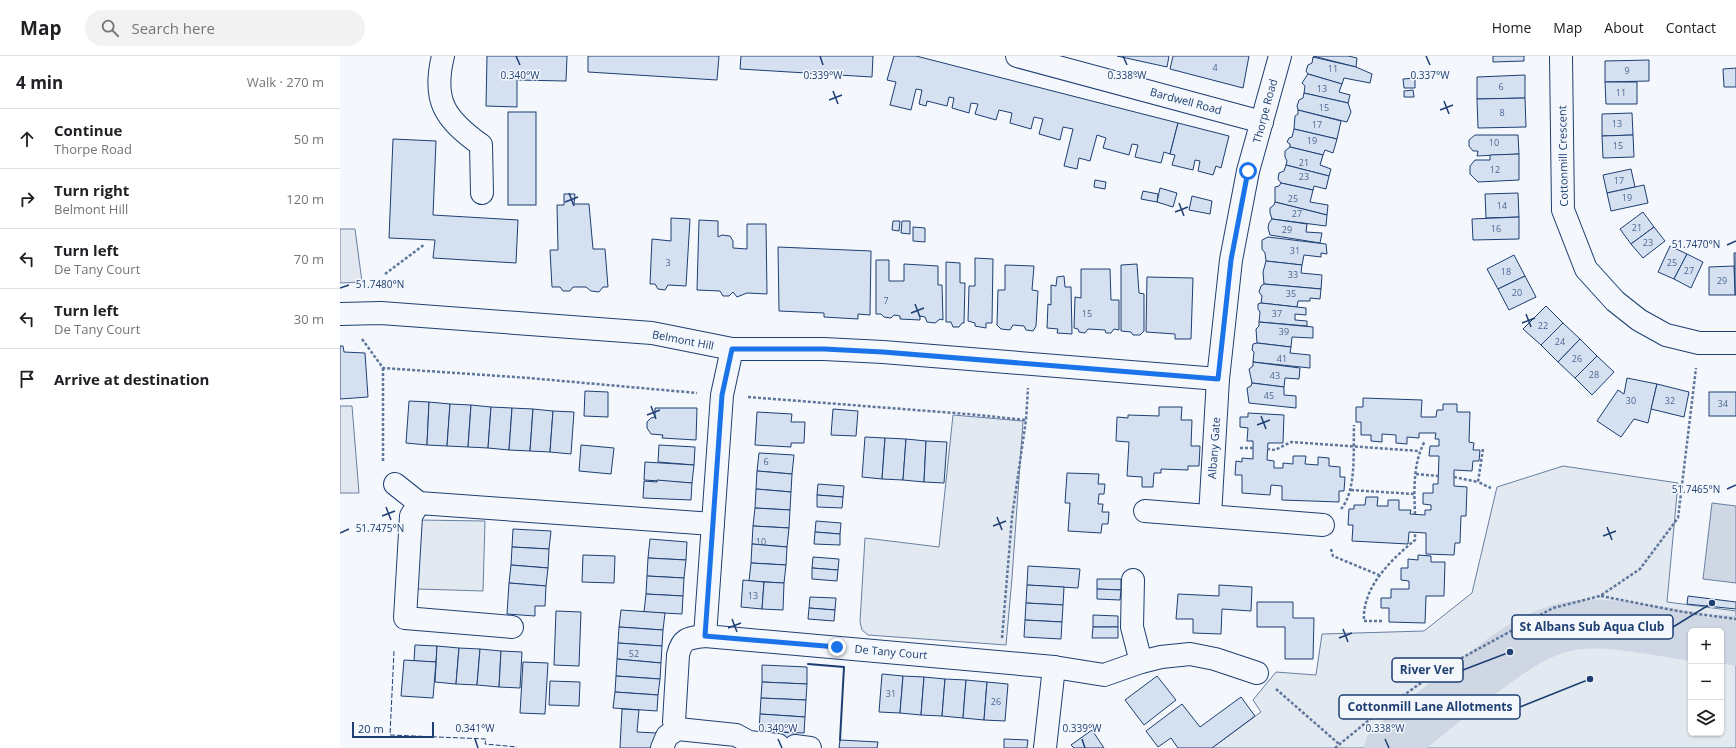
<!DOCTYPE html>
<html lang="en">
<head>
<meta charset="utf-8">
<style>
	:root { --surface:#fff; --page:#f2f2f2; --text:#202124; --muted:#757577; --line:#e0e0e0 }
	body { margin:0; font-family:"Open Sans",sans-serif; background:var(--page); color:var(--text) }
	.controls { position:absolute; right:12px; bottom:12px; display:grid; overflow:hidden; border-radius:6px; box-shadow:0 1px 3px #0004 }
	.controls button { width:36px; height:36px; display:grid; place-items:center; padding:0; border:0; border-bottom:1px solid var(--line); background:var(--surface); color:var(--text); font:20px sans-serif }
	.scale { position:absolute; left:12px; bottom:10px; width:82px; box-sizing:border-box; padding-left:4px; border:2px solid #1d3f73; border-top:0; font-size:11px; line-height:14px; white-space:nowrap; color:#1d3f73; -webkit-text-stroke:3px #f4f7fb; paint-order:stroke }
	.stop { position:absolute; width:12px; height:12px; margin:-9px; border:3px solid #1a73e8; border-radius:50%; background:#fff }
	.stop.end { background:#1a73e8; border-color:#fff; box-shadow:0 1px 4px #0008 }
	.list { margin:0; padding:0; list-style:none }
	h2 { display:flex; justify-content:space-between; align-items:center; height:52px; margin:0; padding:0 16px; font-size:17px }
	h2 small { font-size:13px; font-weight:400; color:var(--muted) }
	.list li { display:grid; grid-template-columns:26px 1fr auto; gap:12px; align-items:center; box-sizing:border-box; height:60px; padding:0 16px; border-top:1px solid var(--line) }
	.list b { display:block; font-size:15px; white-space:nowrap }
	.list p { margin:0; font-size:13px; white-space:nowrap; color:var(--muted) }
	.list em { font-size:13px; font-style:normal; color:var(--muted) }
	.icon { flex:none; width:22px; height:22px; fill:none; stroke:currentColor; stroke-width:2; stroke-linecap:round; stroke-linejoin:round }
	.map { position:relative; flex:none; width:1396px; height:692px; overflow:hidden }
	header { display:flex; align-items:center; gap:24px; box-sizing:border-box; height:56px; padding:0 20px; background:var(--surface); border-bottom:1px solid var(--line) }
	header strong { font-size:19px }
	nav { display:flex; gap:22px; margin-inline-start:auto; font-size:14px }
	.search { width:280px; height:36px; background:var(--page); display:flex; align-items:center; gap:10px; box-sizing:border-box; padding:0 14px; border-radius:22px; color:var(--muted); font-size:15px }
	main { display:flex }
	aside { flex:1; background:var(--surface) }
	.map>svg:first-child { display:block }
</style>
</head>
<body>
<header>
<strong>Map</strong>
<div class="search"><svg class="icon" aria-label="search" viewBox="0 0 24 24"><circle cx="10" cy="10" r="6"/><path d="M15 15l6 6"/></svg>Search here</div>
<nav><a>Home</a><a>Map</a><a>About</a><a>Contact</a></nav>
</header>
<main>
<aside>
<h2>4 min<small>Walk · 270 m</small></h2>
<ul class="list">
<li><svg class="icon" aria-label="ahead" viewBox="0 0 24 24"><path d="M12 20V5M6 11l6-6 6 6"/></svg><div><b>Continue</b><p>Thorpe Road</p></div><em>50 m</em></li>
<li><svg class="icon" aria-label="right" viewBox="0 0 24 24"><path d="M7 20v-9h11M14 6l5 5-5 5"/></svg><div><b>Turn right</b><p>Belmont Hill</p></div><em>120 m</em></li>
<li><svg class="icon" aria-label="left" viewBox="0 0 24 24"><path d="M17 20v-9H6M10 6l-5 5 5 5"/></svg><div><b>Turn left</b><p>De Tany Court</p></div><em>70 m</em></li>
<li><svg class="icon" aria-label="left" viewBox="0 0 24 24"><path d="M17 20v-9H6M10 6l-5 5 5 5"/></svg><div><b>Turn left</b><p>De Tany Court</p></div><em>30 m</em></li>
<li><svg class="icon" aria-label="arrive" viewBox="0 0 24 24"><path d="M6 21V4h12l-3 4 3 4H6"/></svg><div><b>Arrive at destination</b></div></li>
</ul>
</aside>
<div class="map">
<svg width="1396" height="692" viewBox="0 0 1396 692">
	<rect width="100%" height="100%" fill="#f4f7fb"/>
	<!-- green -->
	<g fill="#e3e9f0" stroke="#687fa3" fill-rule="evenodd">
		<path d="M613,359L683,365L672,522L666,589L528,579L522,574L520,566L525,482L599,491Z"/>
		<path d="M1223,410L1338,427L1327,546L1396,555V692H872L921,656L913,644L936,616L976,619L982,578L1084,575L1132,537L1157,431ZM1351,575H1381V677H1351Z"/>
		<path d="M79,464L145,465L143,535L77,533Z"/>
	</g>
	<!-- parking -->
	<g fill="#e3e8f0" stroke="#687fa3">
		<path d="M0,173H15L22,226L0,227Z"/>
		<path d="M0,350H12L19,437H0Z"/>
	</g>
	<!-- water -->
	<path fill="#cfd7e4" stroke="#687fa3" d="M1372,447L1396,450V527L1363,523Z"/>
	<g fill="none" stroke-linecap="round" stroke-linejoin="round">
		<!-- river -->
		<g stroke="#cfd7e4" stroke-width="49">
			<path d="M1381,583L1396,585"/>
			<path d="M1049,692C1076,669 1104,646 1132,625C1163,602 1196,574 1236,569C1272,565 1315,575 1351,580"/>
		</g>
	</g>
	<!-- building -->
	<g fill="#d5e0f0" stroke="#1d3f73">
		<path d="M147,0H227L226,25L177,24V51L146,50Z"/>
		<path d="M248,0H379L377,24L248,16Z"/>
		<path d="M401,0H533L532,21L400,13Z"/>
		<path d="M554,0H576L838,67L830,98L824,96L821,107L795,101L798,89L792,88L789,99L763,92L766,82L757,79L750,105L739,102L737,113L724,110L733,73L723,71L720,84L699,78L703,63L694,61L691,73L670,67L672,57L659,54L656,64L635,58L638,48L631,47L629,57L612,52L614,42L609,41L607,50L587,45L586,50L579,48L582,34L576,33L571,54L550,49L556,26L547,24Z"/>
		<path d="M777,0H829L827,11Z"/>
		<path d="M833,0H909L903,32L830,13Z"/>
		<path d="M973,0H1008L1017,2L1016,11Z"/>
		<path d="M1153,0H1184V5L1153,6Z"/>
		<path d="M973,1L1016,11L1032,18L1030,27L1004,22L1002,28L968,18L966,15L968,9L972,7Z"/>
		<path d="M1309,4V25L1265,26V5Z"/>
		<path d="M1396,12V31H1384L1383,13Z"/>
		<path d="M968,18L1002,28L999,36L1010,39L1008,47L964,37L965,30L962,27Z"/>
		<path d="M1185,19V42L1137,43V21Z"/>
		<path d="M1075,22V32H1064L1063,23Z"/>
		<path d="M1265,26H1297V48H1266Z"/>
		<path d="M1073,34L1074,41H1064V35Z"/>
		<path d="M964,37L1008,47L1011,56L1007,66L958,54L957,50L959,44L963,42Z"/>
		<path d="M1185,42L1186,71L1138,72L1137,43Z"/>
		<path d="M958,54L1001,65L997,83L954,73L955,60L958,58Z"/>
		<rect x="168" y="56" width="28" height="93"/>
		<path d="M1292,57L1293,79L1262,80V58Z"/>
		<path d="M838,67L889,80L881,112L876,110L873,119L858,115L860,105L855,104L853,114L832,109L835,99L830,98Z"/>
		<path d="M954,73L997,83L993,97L985,94L983,99L950,91V88L947,86L949,82L952,81Z"/>
		<path d="M1135,79H1178L1179,98L1137,100L1138,95H1133L1129,90V84Z"/>
		<path d="M1293,79L1294,101L1263,102L1262,80Z"/>
		<path d="M53,83L96,85L93,159L178,164L176,207L93,202L95,184L49,182Z"/>
		<path d="M950,91L983,99L980,109L991,113L989,120L946,109L947,105L945,101V95Z"/>
		<path d="M1179,98V124L1138,126L1130,118V110L1135,104H1150V99Z"/>
		<path d="M946,109L989,120L986,133L974,130L973,134L941,127L938,123L939,117L944,115Z"/>
		<path d="M1291,113L1295,131L1267,137L1263,119Z"/>
		<path d="M755,124L766,126L765,133L754,131Z"/>
		<path d="M941,127L973,134L970,146L988,149L987,159L935,146V131L939,130Z"/>
		<path d="M1304,129L1308,147L1271,155L1267,137Z"/>
		<path d="M820,132L837,137L833,151L817,146Z"/>
		<path d="M803,135L818,138L817,146L801,143Z"/>
		<path d="M1178,137L1179,161L1146,162L1145,138Z"/>
		<path d="M224,138H235L234,148H249L253,193H265L268,231H263L259,236L251,235L246,231H233L230,235H223L220,231H212L210,194H218L217,149H224Z"/>
		<path d="M852,140L872,145L870,158L849,154Z"/>
		<path d="M935,146L987,159L986,170L932,163L930,157V152L934,149Z"/>
		<path d="M1303,156L1314,171L1291,188L1280,173Z"/>
		<path d="M1179,161V183L1133,184L1132,163Z"/>
		<path d="M331,162L350,163L346,230L328,229L325,234L318,233L315,228H310L312,183L331,185Z"/>
		<path d="M932,163L967,168L966,176L982,177L980,187L930,179L928,172L929,167Z"/>
		<path d="M359,164L378,165V181L382,179L390,180L393,185V192L407,193V168H426L427,238L407,237L397,241L393,236L389,240H383L380,235L357,234Z"/>
		<path d="M553,165H560L559,175L552,174Z"/>
		<path d="M562,165H570V178L561,177Z"/>
		<path d="M573,171L585,172V186L573,185Z"/>
		<path d="M1314,171L1325,185L1303,202L1291,188Z"/>
		<path d="M928,181L986,188L987,198L981,197V201L964,199L962,209L926,205L925,197L922,193V184Z"/>
		<path d="M1330,190L1347,198L1334,223L1318,216Z"/>
		<path d="M438,191L531,195L530,259L518,258V263L484,261V257L439,255Z"/>
		<path d="M1394,197H1396V239H1395Z"/>
		<path d="M1347,198L1363,206L1351,232L1334,223Z"/>
		<path d="M1174,199L1185,220L1158,233L1147,213Z"/>
		<path d="M635,202L653,203L652,267H646V272L635,270V267L628,265L629,230H635Z"/>
		<path d="M536,204H549V225H564V208L598,210V229H602L603,264L600,263L595,267L587,266L585,261L580,260V264L560,263V260L554,259L551,262L544,261L541,258H536Z"/>
		<path d="M926,205L962,209L961,217L982,219L981,233L924,228L923,216Z"/>
		<path d="M606,206L620,207V227H625L624,267H622L619,271H613L611,266H606Z"/>
		<path d="M797,208L799,237L804,238V275L800,279H793L791,276L781,275V209Z"/>
		<path d="M665,209L694,210L692,234L698,235L696,270L693,275L686,274L684,270L673,269L670,274L661,273L657,269L658,234H665Z"/>
		<path d="M1394,210L1395,239H1369V211Z"/>
		<path d="M741,213H770L771,244H779V274L774,273L771,277H766L765,274L748,273L745,277L739,276L738,273L734,272L735,241L741,242Z"/>
		<path d="M724,220L725,231H731L732,278L717,277L718,273L707,272L708,248L711,249V229L716,230L717,221Z"/>
		<path d="M1185,220L1196,241L1169,254L1158,233Z"/>
		<path d="M807,221L853,222L851,283H835V278L806,276Z"/>
		<path d="M924,228L981,233L980,243L970,242V245H958L957,251L921,247L922,240L919,236L921,230Z"/>
		<path d="M921,247L966,252V259L955,258V264L967,265V270L919,266L920,256L918,253V248Z"/>
		<path d="M1206,250L1223,267L1201,289L1183,273Z"/>
		<path d="M919,266L973,271V282L952,281L951,291L917,287L916,273L919,270Z"/>
		<path d="M1223,267L1240,283L1218,306L1201,289Z"/>
		<path d="M1240,283L1257,300L1235,322L1218,306Z"/>
		<path d="M917,287L951,291L950,297L970,299V312L913,306L914,296L912,294L913,288Z"/>
		<path d="M0,290H3L4,296L25,297L28,341L0,343Z"/>
		<path d="M1257,300L1274,316L1252,339L1235,322Z"/>
		<path d="M913,306L960,312L959,323L945,322L944,331L912,327L909,313L913,310Z"/>
		<path d="M1287,322L1317,328L1308,367L1294,363L1281,381L1257,365L1278,334L1284,338Z"/>
		<path d="M912,327L944,331V339L956,340V352L909,347L907,332L911,330Z"/>
		<path d="M1317,328L1349,336L1344,361L1311,353Z"/>
		<path d="M245,335L268,336V361L244,360Z"/>
		<rect x="1369" y="336" width="27" height="24"/>
		<path d="M1023,342L1082,344L1081,361H1096L1097,354H1103V348H1117V356H1130L1129,386L1134,387L1133,394H1140L1139,405H1133L1132,415L1114,414V430L1127,431L1126,460H1121L1120,487H1115L1114,499L1086,498V477L1069,476L1068,488L1012,485L1013,469H1008L1009,453H1014V449H1025L1026,441H1038L1037,450H1048V444H1059V454H1071L1070,458L1085,459V454H1091V449L1083,448V437H1093V428H1098L1099,400H1089L1090,390H1099V383H1095L1096,377H1079V382L1067,381V388L1056,387V379L1042,378V386L1031,385V379H1021V366H1016V351H1023Z"/>
		<path d="M69,345L89,346L87,389L66,387Z"/>
		<path d="M89,346L110,348L107,390L87,389Z"/>
		<path d="M110,348L131,349L128,391L107,390Z"/>
		<path d="M131,349L151,351L148,392L128,391Z"/>
		<path d="M151,351L172,352L169,394L148,392Z"/>
		<path d="M819,351H842L841,364H852L851,390H860L859,410H848V414L821,413V417H814L813,431H802V421L787,420L789,386L776,385L777,361L788,362V359L819,360Z"/>
		<path d="M172,352L193,353L190,395L169,394Z"/>
		<path d="M315,352H357L356,384L322,382L323,379L311,378L307,372V366L311,362L315,361Z"/>
		<path d="M193,353L213,355L210,396L190,395Z"/>
		<path d="M493,353L518,355L516,380L491,379Z"/>
		<path d="M213,355L234,356L231,398L210,396Z"/>
		<path d="M417,356L452,358L451,366H465L464,387H451V391L415,389Z"/>
		<path d="M908,357L944,359L943,387H928L927,404L934,405V412H943V407L953,408V400H966L965,408L978,409V401L989,402V410L1000,411V421H1005L1004,435H999V446L942,444V430L931,429L930,439L902,437V419H895L896,405L902,406V402L913,403V385H907L908,372L900,371V361H908Z"/>
		<path d="M525,381L545,382L542,423L522,421Z"/>
		<path d="M545,382L566,383L563,424L542,423Z"/>
		<path d="M566,383L586,385L584,426L563,424Z"/>
		<path d="M586,385L607,386L604,427L584,426Z"/>
		<path d="M241,389L274,392L271,418L239,415Z"/>
		<path d="M319,389L355,391L354,409L318,406Z"/>
		<path d="M419,397L454,399L452,418L417,415Z"/>
		<path d="M305,406L354,409L352,427L304,424Z"/>
		<path d="M417,415L452,418L451,436L416,433Z"/>
		<path d="M727,417L759,418L758,428H765L764,438H759L758,448H763L762,456H769L768,468H762L761,477L728,475L730,447H725Z"/>
		<path d="M317,424L352,427L351,444L303,442L304,425L317,426Z"/>
		<path d="M478,428L504,430L503,441L477,439Z"/>
		<path d="M416,433L451,436L450,454L415,452Z"/>
		<path d="M477,439L503,441L502,452L477,451Z"/>
		<path d="M415,452L450,454L449,472L413,470Z"/>
		<path d="M476,465L501,467L500,478L475,476Z"/>
		<path d="M413,470L449,472L447,491L412,488Z"/>
		<path d="M173,473L211,475L209,493L172,491Z"/>
		<path d="M475,476L500,478V489L474,488Z"/>
		<path d="M310,483L347,486L346,504L308,502Z"/>
		<path d="M412,488L447,491L446,509L411,507Z"/>
		<path d="M172,491L209,493L208,512L171,509Z"/>
		<path d="M243,499L275,500L274,527L242,526Z"/>
		<path d="M1078,499L1091,500V506H1105L1104,540H1086L1085,567L1049,566V552H1041V542H1051V533H1069V525L1061,524V512H1068V503L1078,504Z"/>
		<path d="M473,501L499,503L498,514L472,512Z"/>
		<path d="M308,502L346,504L344,522L307,520Z"/>
		<path d="M411,507L446,509L444,527L409,525Z"/>
		<path d="M171,509L208,512L206,530L169,527Z"/>
		<path d="M688,510L740,513L738,532L687,529Z"/>
		<path d="M472,512L498,514L497,525L472,523Z"/>
		<path d="M307,520L344,522L343,540L306,538Z"/>
		<path d="M757,523H781V534L757,533Z"/>
		<path d="M403,524L424,526L422,553L401,551Z"/>
		<path d="M424,526L444,527L443,554L422,553Z"/>
		<path d="M169,527L206,530L205,550H195V560L167,558Z"/>
		<path d="M687,529L724,531L723,549L686,547Z"/>
		<path d="M879,529L912,531L911,555L882,553L881,578L853,577V563H836L838,538L879,540Z"/>
		<path d="M757,533L781,534L780,544L757,543Z"/>
		<path d="M306,538L343,540L342,558L304,556Z"/>
		<path d="M1348,540L1396,546V553L1347,548Z"/>
		<path d="M470,541L496,542L495,554L469,552Z"/>
		<path d="M917,546H953V562H974L973,603H945V571H917Z"/>
		<path d="M686,547L723,549L722,566L685,564Z"/>
		<path d="M469,552L495,554L494,565L468,563Z"/>
		<path d="M281,554L325,557L323,574L279,571Z"/>
		<path d="M216,555L241,556L239,610L214,609Z"/>
		<path d="M753,559L778,560V571H753Z"/>
		<path d="M685,564L722,566L721,583L684,581Z"/>
		<path d="M279,571L323,574L322,590L278,587Z"/>
		<path d="M753,571H778V582H752Z"/>
		<path d="M278,587L322,590L321,607L277,603Z"/>
		<path d="M75,589L97,590L96,606L74,605Z"/>
		<path d="M97,590L119,592L116,628L95,626Z"/>
		<path d="M119,592L140,593L137,629L116,628Z"/>
		<path d="M140,593L161,595L159,631L137,629Z"/>
		<path d="M161,595L182,596L180,632L159,631Z"/>
		<path d="M277,603L321,607L320,623L276,620Z"/>
		<path d="M64,604L96,606L93,642L61,640Z"/>
		<path d="M183,606L208,607L205,658L180,657Z"/>
		<path d="M422,609L467,611V628L422,626Z"/>
		<path d="M542,618L563,620L560,657L539,656Z"/>
		<path d="M276,620L320,623L318,639L275,636Z"/>
		<path d="M563,620L584,621L581,659L560,657Z"/>
		<path d="M817,620L836,644L804,669L785,644Z"/>
		<path d="M584,621L605,623L602,660L581,659Z"/>
		<path d="M605,623L626,624L623,662L602,660Z"/>
		<path d="M626,624L647,626L644,664L623,662Z"/>
		<path d="M210,625L240,626L239,650L209,649Z"/>
		<path d="M422,626L467,628L466,644L421,642Z"/>
		<path d="M647,626L668,628L665,665L644,664Z"/>
		<path d="M275,636L318,639L317,655L273,652Z"/>
		<path d="M901,641L915,660L872,692H838L831,682L818,691L806,675L842,648L860,671Z"/>
		<path d="M421,642L466,644L465,661L420,658Z"/>
		<path d="M282,653L299,654L297,676L316,677L315,692H280Z"/>
		<path d="M420,658L465,661L464,677L419,675Z"/>
		<path d="M752,674L764,692H734L731,689Z"/>
		<path d="M439,676L456,677L455,692H438Z"/>
		<path d="M664,683L688,684L687,692H664Z"/>
		<path d="M500,684L538,686L537,692H499Z"/>
	</g>
	<g fill="none" stroke-linecap="round" stroke-linejoin="round">
		<defs>
			<g id="minor">
				<path d="M103,0C92,45 105,63 141,89L142,137"/>
				<path d="M677,0L922,66"/>
				<path d="M1221,0L1223,154L1246,213L1275,245L1299,264L1326,279L1359,287H1396"/>
				<path d="M0,258L41,257L312,277L392,293H484L543,296L878,323"/>
				<path d="M392,293L382,339L365,580L714,611L764,619L801,606L821,601L850,598L875,603L917,617"/>
				<path d="M55,428L79,447"/>
				<path d="M805,455L983,469"/>
				<path d="M870,460L878,323L891,204L908,115L940,0"/>
				<path d="M793,524L792,571L801,606"/>
				<path d="M172,571L65,562L71,460L79,447L373,468"/>
				<path d="M365,580C348,582 342,582 338,599L334,666L338,673L396,679L409,686L438,689"/>
				<path d="M455,690L470,692"/>
				<path d="M322,692L327,680L338,673"/>
				<path d="M705,692L714,611"/>
			</g>
		</defs>
		<!-- minor casing -->
		<use href="#minor" stroke="#1d3f73" stroke-width="24"/>
		<!-- path -->
		<g stroke="#5e769c" stroke-width="2.5" stroke-dasharray="3 2" stroke-linecap="butt">
			<path d="M45,218L85,188"/>
			<path d="M22,283L43,312L189,322L357,337"/>
			<path d="M43,312V406"/>
			<path d="M408,341L627,358L686,364"/>
			<path d="M900,392H913"/>
			<path d="M927,393L935,394L951,386L1079,395"/>
			<path d="M1143,393L1138,426L1151,432"/>
			<path d="M1076,418L1098,420"/>
			<path d="M1114,421L1138,426"/>
			<path d="M1011,434L1074,438"/>
			<path d="M1001,453C1017,434 1013,394 1014,369"/>
			<path d="M1075,458C1074,434 1073,406 1085,385"/>
			<path d="M991,493L993,500L1039,519"/>
			<path d="M1261,540L1343,556L1396,563"/>
			<path d="M1042,565H1024C1022,531 1051,504 1075,484V476"/>
			<path d="M662,582L672,461L686,364L688,332"/>
			<path d="M936,633L999,688"/>
			<path d="M995,692L1034,660L1098,615L1213,552L1260,540L1300,513L1338,462L1356,312"/>
		</g>
		<!-- minor -->
		<use href="#minor" stroke="#f4f7fb" stroke-width="22"/>
		<!-- fence -->
		<path stroke="#1d3f73" stroke-width="1" stroke-dasharray="5 2" stroke-linecap="butt" d="M54,595L50,679L146,683L145,688L177,691"/>
		<!-- wall -->
		<path stroke="#1d3f73" stroke-width="2" d="M468,608L504,611L500,684"/>
	</g>
	<g fill="none" stroke-linecap="round" stroke-linejoin="round">
		<!-- route -->
		<path stroke="#1a73e8" stroke-width="5" d="M497,591L365,580L382,339L392,293H484L543,296L878,323L891,204L908,115"/>
	</g>
	<!-- ticks -->
	<path fill="none" stroke="#1d3f73" stroke-width="1.5" d="M176,0L180,9M480,0L483,9M783,0L787,9M1086,0L1090,9M493,35L498,48M489,44L502,39M1104,45L1109,58M1100,54L1113,49M229,137L234,150M225,146L238,141M839,147L844,160M835,156L848,151M1387,189L1396,185M0,232L9,229M575,248L580,261M571,257L584,252M1186,258L1191,271M1182,267L1195,262M311,350L316,363M307,359L320,354M921,360L926,373M917,369L930,364M1387,433L1396,429M46,451L51,464M42,460L55,455M657,461L662,474M653,470L666,465M1267,471L1272,484M0,477L9,473M1263,480L1276,475M392,563L397,576M388,572L401,567M1003,573L1008,586M999,582L1012,577M135,683L138,692M438,683L442,692M742,683L745,692M1045,683L1049,692"/>
	<g text-anchor="middle" stroke-width="3" stroke-linejoin="round" paint-order="stroke">
		<!-- number labels -->
		<g font-size="9" fill="#4b6792">
			<text x="875" y="15">4</text>
			<text x="993" y="16">11</text>
			<text x="1287" y="18">9</text>
			<text x="1161" y="34">6</text>
			<text x="982" y="36">13</text>
			<text x="1281" y="40">11</text>
			<text x="984" y="55">15</text>
			<text x="1162" y="60">8</text>
			<text x="1277" y="71">13</text>
			<text x="977" y="72">17</text>
			<text x="972" y="88">19</text>
			<text x="1154" y="90">10</text>
			<text x="1278" y="93">15</text>
			<text x="964" y="110">21</text>
			<text x="1155" y="117">12</text>
			<text x="964" y="124">23</text>
			<text x="1279" y="128">17</text>
			<text x="1287" y="145">19</text>
			<text x="953" y="146">25</text>
			<text x="1162" y="153">14</text>
			<text x="957" y="161">27</text>
			<text x="1297" y="175">21</text>
			<text x="1156" y="176">16</text>
			<text x="947" y="177">29</text>
			<text x="1308" y="190">23</text>
			<text x="955" y="198">31</text>
			<text x="328" y="210">3</text>
			<text x="1332" y="210">25</text>
			<text x="1349" y="218">27</text>
			<text x="1166" y="219">18</text>
			<text x="953" y="222">33</text>
			<text x="1382" y="228">29</text>
			<text x="1177" y="240">20</text>
			<text x="951" y="241">35</text>
			<text x="546" y="248">7</text>
			<text x="747" y="261">15</text>
			<text x="937" y="261">37</text>
			<text x="1203" y="273">22</text>
			<text x="944" y="279">39</text>
			<text x="1220" y="289">24</text>
			<text x="942" y="306">41</text>
			<text x="1237" y="306">26</text>
			<text x="1254" y="322">28</text>
			<text x="935" y="323">43</text>
			<text x="929" y="343">45</text>
			<text x="1291" y="348">30</text>
			<text x="1330" y="348">32</text>
			<text x="1383" y="351">34</text>
			<text x="426" y="409">6</text>
			<text x="421" y="489">10</text>
			<text x="413" y="543">13</text>
			<text x="294" y="601">52</text>
			<text x="551" y="641">31</text>
			<text x="656" y="649">26</text>
		</g>
		<!-- street labels -->
		<g font-size="11" fill="#1d3f73" stroke="#f4f7fb">
			<text transform="translate(846 45) rotate(15)" y="4">Bardwell Road</text>
			<text transform="translate(925 55) rotate(-75)" y="4">Thorpe Road</text>
			<text transform="translate(1223 100) rotate(-91)" y="4">Cottonmill Crescent</text>
			<text transform="translate(343 284) rotate(11)" y="4">Belmont Hill</text>
			<text transform="translate(874 392) rotate(-86)" y="4">Albany Gate</text>
			<text transform="translate(551 596) rotate(5)" y="4">De Tany Court</text>
		</g>
	</g>
	<g font-size="10" text-anchor="middle" fill="#1d3f73" stroke="#f4f7fb" stroke-width="3" stroke-linejoin="round" paint-order="stroke">
		<text x="483" y="23">0.339°W</text>
		<text x="1090" y="23">0.337°W</text>
		<text x="180" y="23">0.340°W</text>
		<text x="787" y="23">0.338°W</text>
		<text x="1356" y="192">51.7470°N</text>
		<text x="40" y="232">51.7480°N</text>
		<text x="1356" y="437">51.7465°N</text>
		<text x="40" y="476">51.7475°N</text>
		<text x="135" y="676">0.341°W</text>
		<text x="438" y="676">0.340°W</text>
		<text x="742" y="676">0.339°W</text>
		<text x="1045" y="676">0.338°W</text>
	</g>
	<!-- callouts -->
	<path fill="none" stroke="#1d3f73" stroke-width="1.5" d="M1372 547L1333 571M1170 596L1123 614M1250 623L1180 651"/>
	<g fill="#1d3f73" stroke="#f4f7fb" stroke-width="1.5">
		<circle cx="1372" cy="547" r="4"/>
		<circle cx="1170" cy="596" r="4"/>
		<circle cx="1250" cy="623" r="4"/>
	</g>
	<g fill="#f4f7fb" stroke="#1d3f73" stroke-width="1.5">
		<rect x="1172" y="559" width="161" height="24" rx="4"/>
		<rect x="1052" y="602" width="71" height="24" rx="4"/>
		<rect x="999" y="639" width="181" height="24" rx="4"/>
	</g>
	<g font-size="12" text-anchor="middle" font-weight="bold" fill="#1d3f73">
		<text x="1252" y="575">St Albans Sub Aqua Club</text>
		<text x="1087" y="618">River Ver</text>
		<text x="1090" y="655">Cottonmill Lane Allotments</text>
	</g>
</svg>
<div class="controls">
<button>+</button>
<button>−</button>
<button><svg class="icon" aria-label="layers" viewBox="0 0 24 24"><path d="M12 4l9 5-9 5-9-5zM3 14l9 5 9-5"/></svg></button>
</div>
<div class="scale">20 m</div>
<div class="stop" style="left:908px;top:115px"></div>
<div class="stop end" style="left:497px;top:591px"></div>
</div>
</main>
</body>
</html>
